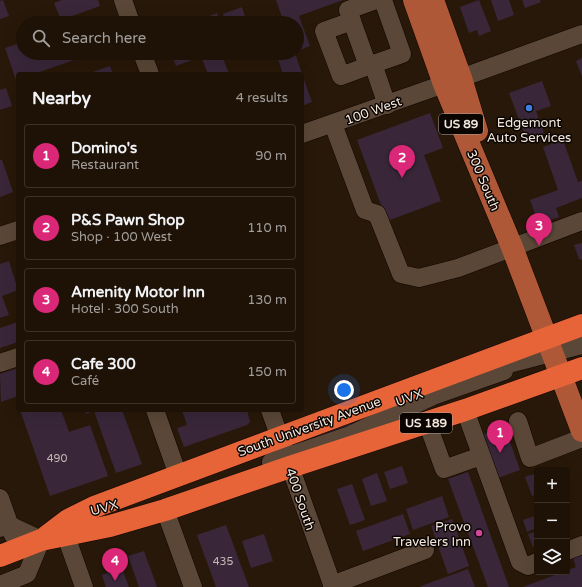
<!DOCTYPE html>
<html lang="en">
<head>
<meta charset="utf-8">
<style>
	:root { --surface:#1e1207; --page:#2b2015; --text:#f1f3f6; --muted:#a19e9b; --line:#3c3228; --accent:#db2777 }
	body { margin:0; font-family:"Varela Round",sans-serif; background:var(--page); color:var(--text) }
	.controls { position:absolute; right:12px; bottom:12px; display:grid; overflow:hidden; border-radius:4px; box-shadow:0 4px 16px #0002 }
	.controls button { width:36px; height:36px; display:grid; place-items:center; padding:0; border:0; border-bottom:1px solid var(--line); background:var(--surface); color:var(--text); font:20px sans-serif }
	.you { position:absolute; left:344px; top:390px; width:14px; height:14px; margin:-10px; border:3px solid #fff; border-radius:50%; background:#1a73e8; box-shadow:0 0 0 6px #1a73e833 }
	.badge { display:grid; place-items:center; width:26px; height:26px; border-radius:50%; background:var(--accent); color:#fff; font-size:13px; font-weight:700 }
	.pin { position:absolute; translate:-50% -33px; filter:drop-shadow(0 1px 2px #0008) }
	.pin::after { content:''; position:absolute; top:21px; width:14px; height:12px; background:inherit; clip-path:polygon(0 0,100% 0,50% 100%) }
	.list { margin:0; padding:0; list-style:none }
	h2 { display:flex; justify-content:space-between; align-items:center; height:52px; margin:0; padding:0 16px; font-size:17px }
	h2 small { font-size:13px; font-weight:400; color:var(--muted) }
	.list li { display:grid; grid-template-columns:26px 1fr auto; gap:12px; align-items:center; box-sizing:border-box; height:64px; margin:0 8px 8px; padding:0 8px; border:1px solid var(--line); border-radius:4px }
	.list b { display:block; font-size:15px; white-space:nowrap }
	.list p { margin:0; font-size:13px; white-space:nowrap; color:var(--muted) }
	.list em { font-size:13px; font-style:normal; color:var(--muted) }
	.icon { flex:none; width:22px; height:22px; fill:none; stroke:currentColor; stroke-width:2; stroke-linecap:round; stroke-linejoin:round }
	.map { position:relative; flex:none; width:582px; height:587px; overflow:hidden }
	.search { position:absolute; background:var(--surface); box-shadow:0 4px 16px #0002; left:16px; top:16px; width:288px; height:44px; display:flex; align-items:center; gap:10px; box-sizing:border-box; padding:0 14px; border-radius:22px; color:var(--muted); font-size:15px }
	.panel { position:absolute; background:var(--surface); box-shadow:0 4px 16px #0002; left:16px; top:72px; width:288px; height:340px; border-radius:4px }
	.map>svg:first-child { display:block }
</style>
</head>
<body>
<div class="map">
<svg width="582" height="587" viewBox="0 0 582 587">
	<rect width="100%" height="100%" fill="#281809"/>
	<!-- building -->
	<g fill="#392739">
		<path d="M3,0L9,16L0,19V1Z"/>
		<path d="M62,0H98L100,6L61,20L54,3Z"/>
		<path d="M276,0H343L299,16L310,46L297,51V23H284Z"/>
		<path d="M479,0L491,31L479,36L477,30L469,33L460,7Z"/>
		<path d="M491,0H509L514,15L498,21Z"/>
		<path d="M522,0H540L541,2L525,8Z"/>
		<path d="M242,7L247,23H226L223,14Z"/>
		<path d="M217,13L221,23H191Z"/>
		<path d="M23,42V53H94L34,74H18V79L16,80L5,48Z"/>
		<path d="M171,53H210L176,66Z"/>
		<path d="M217,53H221L229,74H208L202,59Z"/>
		<path d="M276,53H295L302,74H283Z"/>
		<path d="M582,58V76L576,61Z"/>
		<path d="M110,66L113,74H87Z"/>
		<path d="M302,74L312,102L302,106Z"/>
		<path d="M542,81L551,106L536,111L544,133L527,140L509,93Z"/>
		<path d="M6,88L12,106L0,110V90Z"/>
		<path d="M430,113L443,148L424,155L441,201L387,221L357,140Z"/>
		<path d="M563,140L578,182L582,181V198L556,208L559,217L539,224L530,200L558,190L543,147Z"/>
		<path d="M0,160H2L13,192L0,197Z"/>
		<path d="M582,243V260L579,259L574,245Z"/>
		<path d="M9,261L18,290L2,296L9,315L0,318V264Z"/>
		<path d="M18,322V342L0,348V328Z"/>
		<path d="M18,368V396L1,402L0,374Z"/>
		<path d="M20,410H61L69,432L90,425L108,476L50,496Z"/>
		<path d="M85,410H122L142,464L116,473L94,411L86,414Z"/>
		<path d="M182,410H247L250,422L247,425L184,447L177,428L187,425Z"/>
		<path d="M350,423L353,431L319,443L316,435Z"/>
		<path d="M499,429L506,431L520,470L495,479L480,435Z"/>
		<path d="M402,466L408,483L390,489L384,472Z"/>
		<path d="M468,472L509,587H488L448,479Z"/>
		<path d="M377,473L387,501L371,506L362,479Z"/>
		<path d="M537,473V494L532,496L525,477Z"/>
		<path d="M352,484L365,520L350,525L337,489Z"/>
		<path d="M442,496L449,517L413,530L406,509Z"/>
		<path d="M403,514L410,534L363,551L356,531Z"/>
		<path d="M535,516L537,528L527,532L523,520Z"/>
		<path d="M452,519L469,566L448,574L431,526Z"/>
		<path d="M226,525L249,587H216L197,535Z"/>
		<path d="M537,531V546L533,547L528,534Z"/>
		<path d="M264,534L273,561L251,568L242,541Z"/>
		<path d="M144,551L157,587H139L128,556Z"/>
		<path d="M582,551V587H523L576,567L572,555Z"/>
		<path d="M122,568L129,587H106L102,575Z"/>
		<path d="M468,569L475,587H421V586Z"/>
	</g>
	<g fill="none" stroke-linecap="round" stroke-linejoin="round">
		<defs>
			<g id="minor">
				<path d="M123,0L131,23"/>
				<path d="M376,0L348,10L368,66L402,54L383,0"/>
				<path d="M352,21L324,31L341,76L368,66"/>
				<path d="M142,53L150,74"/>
				<path d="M373,64L387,105"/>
				<path d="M461,78L582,34"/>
				<path d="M333,124L365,210L377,214L401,274L419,278L458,268L582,221"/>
				<path d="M302,134L444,84"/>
				<path d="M0,236L18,230"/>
				<path d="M0,363L18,357"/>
				<path d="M490,369L582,345"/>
				<path d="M155,410L178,475"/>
				<path d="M270,410L333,587"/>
				<path d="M465,410L520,562L528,566L537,562"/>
				<path d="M518,421L530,458L582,438"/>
				<path d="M427,422L444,469L481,456"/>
				<path d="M271,462L350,435L433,396L504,371"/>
				<path d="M0,498L13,535"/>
				<path d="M165,510L193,587"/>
				<path d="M0,528L9,525L41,540L27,574L0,585"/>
				<path d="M66,536L84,587"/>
				<path d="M567,551L582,545"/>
				<path d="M332,585L425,550"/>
			</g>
			<g id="major">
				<path d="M414,0L444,84L512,247L582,431"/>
				<path d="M433,0L461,78L477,131"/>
			</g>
			<g id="highway">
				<path d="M47,536L68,520L94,507L582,325"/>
				<path d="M0,556L41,540L110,526L165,510L290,467L465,410L582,368"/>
			</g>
		</defs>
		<!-- minor casing -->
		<use href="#minor" stroke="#100400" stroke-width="19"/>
		<!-- major casing -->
		<use href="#major" stroke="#100400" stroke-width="23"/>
		<!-- highway casing -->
		<use href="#highway" stroke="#100400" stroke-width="23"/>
		<!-- minor -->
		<use href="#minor" stroke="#5a4737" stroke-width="18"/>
		<!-- major -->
		<use href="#major" stroke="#af5838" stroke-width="22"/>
		<!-- highway -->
		<use href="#highway" stroke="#e76439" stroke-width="22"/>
	</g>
	<!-- markers -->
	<circle fill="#3f7fe0" stroke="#0b0502" stroke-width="1.5" cx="529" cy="108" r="4"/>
	<circle fill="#d1479c" stroke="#0b0502" stroke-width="1.5" cx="479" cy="533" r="4"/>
	<g text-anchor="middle" stroke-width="3" stroke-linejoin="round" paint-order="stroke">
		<!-- number labels -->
		<g font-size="11" fill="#c4b7b4">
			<text x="57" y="462">490</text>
			<text x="223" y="565">435</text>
		</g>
		<!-- shield labels -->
		<g fill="#0b0502" stroke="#ada39b" stroke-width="1">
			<rect x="439" y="114" width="44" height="20" rx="3"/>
			<rect x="400" y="413" width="52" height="20" rx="3"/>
		</g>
		<g font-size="12" font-weight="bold" fill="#f2e7dd">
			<text x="461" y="128">US 89</text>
			<text x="426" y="427">US 189</text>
		</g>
		<!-- street labels -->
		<g font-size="13" fill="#f2e7dd" stroke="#0b0502">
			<text transform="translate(373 110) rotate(-20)" y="5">100 West</text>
			<text transform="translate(484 180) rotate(67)" y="5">300 South</text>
			<text transform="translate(409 397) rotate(-20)" y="5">UVX</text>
			<text transform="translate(309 426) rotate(-20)" y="5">South University Avenue</text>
			<text transform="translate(301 499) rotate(71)" y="5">400 South</text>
			<text transform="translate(104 507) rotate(-15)" y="5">UVX</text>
		</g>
		<!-- poi labels -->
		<g font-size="13" fill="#f2e7dd" stroke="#0b0502">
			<text x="529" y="127">Edgemont<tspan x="529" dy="15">Auto Services</tspan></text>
			<text x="471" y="531" text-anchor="end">Provo<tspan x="471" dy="15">Travelers Inn</tspan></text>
		</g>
	</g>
</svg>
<div class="controls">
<button>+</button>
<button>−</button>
<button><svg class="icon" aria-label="layers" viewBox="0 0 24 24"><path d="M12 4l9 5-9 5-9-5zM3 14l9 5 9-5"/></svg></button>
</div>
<div class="you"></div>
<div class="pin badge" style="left:500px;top:453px">1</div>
<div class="pin badge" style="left:402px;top:178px">2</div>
<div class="pin badge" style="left:539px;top:246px">3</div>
<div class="pin badge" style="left:115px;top:581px">4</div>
<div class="search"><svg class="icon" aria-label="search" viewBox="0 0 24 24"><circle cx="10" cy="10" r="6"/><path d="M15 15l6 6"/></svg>Search here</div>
<section class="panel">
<h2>Nearby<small>4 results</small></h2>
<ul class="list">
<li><span class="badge">1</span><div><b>Domino's</b><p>Restaurant</p></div><em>90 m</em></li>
<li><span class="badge">2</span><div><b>P&amp;S Pawn Shop</b><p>Shop · 100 West</p></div><em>110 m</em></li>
<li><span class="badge">3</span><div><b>Amenity Motor Inn</b><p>Hotel · 300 South</p></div><em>130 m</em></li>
<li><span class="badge">4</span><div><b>Cafe 300</b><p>Café</p></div><em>150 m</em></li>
</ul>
</section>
</div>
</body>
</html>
